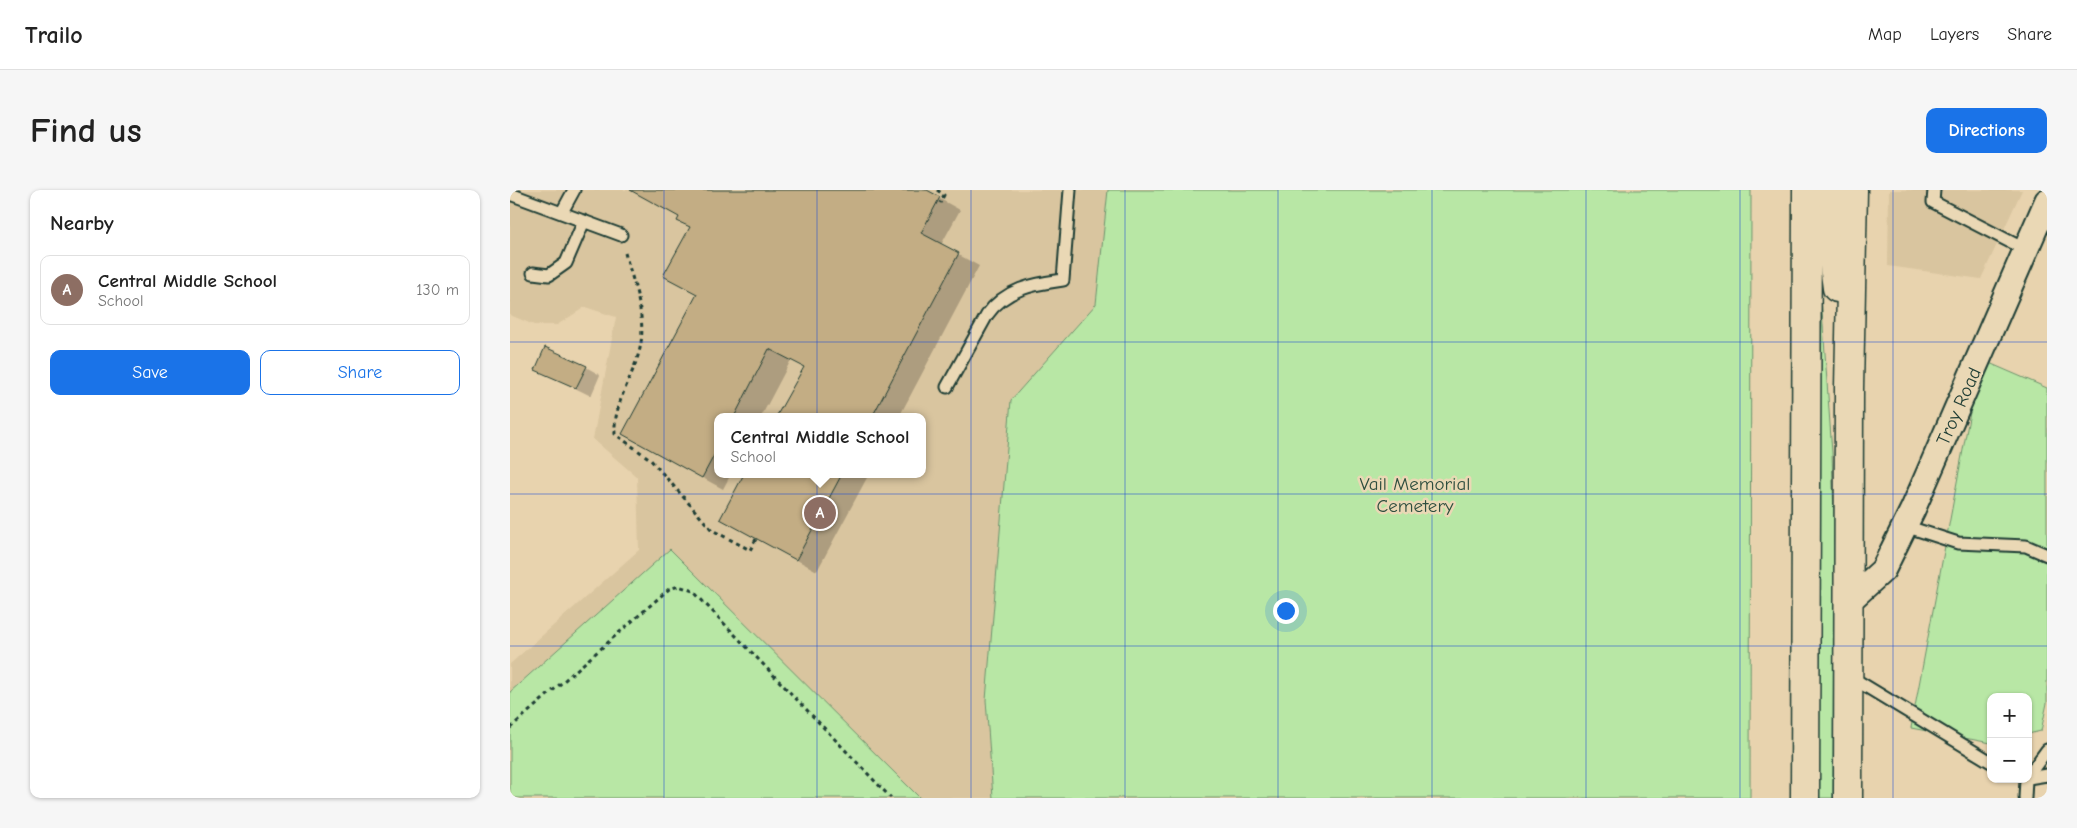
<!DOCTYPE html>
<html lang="en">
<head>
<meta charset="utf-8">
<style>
	:root { --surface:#fff; --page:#f6f6f6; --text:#222; --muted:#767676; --line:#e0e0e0; --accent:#1a73e8 }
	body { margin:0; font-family:"Comic Neue",sans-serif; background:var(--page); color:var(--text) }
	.controls { position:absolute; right:15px; bottom:15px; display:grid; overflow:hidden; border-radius:10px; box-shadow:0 1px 4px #0004 }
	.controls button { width:45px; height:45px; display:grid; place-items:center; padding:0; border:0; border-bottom:1px solid var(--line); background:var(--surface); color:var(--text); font:25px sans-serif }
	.you { position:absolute; left:775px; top:420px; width:18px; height:18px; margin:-12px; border:4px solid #fff; border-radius:50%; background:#1a73e8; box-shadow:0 0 0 8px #1a73e833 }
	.badge { display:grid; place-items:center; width:32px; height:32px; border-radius:50%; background:var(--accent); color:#fff; font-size:16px; font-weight:700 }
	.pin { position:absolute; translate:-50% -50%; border:2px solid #fff; box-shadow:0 1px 5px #0006 }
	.popup { position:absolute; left:204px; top:223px; width:212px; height:65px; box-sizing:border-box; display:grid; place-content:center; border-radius:10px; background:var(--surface); filter:drop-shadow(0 1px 4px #0005); font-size:16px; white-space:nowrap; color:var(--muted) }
	.popup b { font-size:19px; color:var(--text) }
	.popup::after { content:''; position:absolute; left:50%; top:100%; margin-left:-10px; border:10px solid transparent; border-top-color:var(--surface) }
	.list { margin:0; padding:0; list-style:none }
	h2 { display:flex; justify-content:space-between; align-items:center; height:65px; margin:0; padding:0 20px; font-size:21px }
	h2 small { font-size:16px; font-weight:400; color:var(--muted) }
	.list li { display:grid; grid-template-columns:32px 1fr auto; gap:15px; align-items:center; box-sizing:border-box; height:70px; margin:0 10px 10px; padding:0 10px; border:1px solid var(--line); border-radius:10px }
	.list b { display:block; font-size:19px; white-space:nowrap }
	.list p { margin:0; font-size:16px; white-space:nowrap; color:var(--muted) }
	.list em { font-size:16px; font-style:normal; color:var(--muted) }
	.actions { display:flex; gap:10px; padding:15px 20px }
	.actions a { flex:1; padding:11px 0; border:1px solid var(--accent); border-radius:10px; text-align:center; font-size:18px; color:var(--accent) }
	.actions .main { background:var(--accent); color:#fff }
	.map { position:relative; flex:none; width:1537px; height:608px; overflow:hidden; border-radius:10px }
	header { display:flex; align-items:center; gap:30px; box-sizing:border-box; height:70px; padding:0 25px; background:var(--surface); border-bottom:1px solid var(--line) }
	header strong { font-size:24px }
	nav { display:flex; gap:28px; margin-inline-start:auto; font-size:18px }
	.intro { display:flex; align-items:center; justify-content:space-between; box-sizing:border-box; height:120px; padding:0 30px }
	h1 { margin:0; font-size:35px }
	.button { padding:12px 22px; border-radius:10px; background:var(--accent); color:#fff; font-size:18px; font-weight:700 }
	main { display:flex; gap:30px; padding:0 30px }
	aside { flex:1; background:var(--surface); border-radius:10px; box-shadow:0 1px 4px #0004 }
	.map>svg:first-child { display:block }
</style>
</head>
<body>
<header>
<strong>Trailo</strong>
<nav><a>Map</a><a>Layers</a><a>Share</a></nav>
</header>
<div class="intro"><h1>Find us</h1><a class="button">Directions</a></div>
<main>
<aside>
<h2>Nearby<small></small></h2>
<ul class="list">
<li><span class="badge" style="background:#8d6e63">A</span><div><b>Central Middle School</b><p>School</p></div><em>130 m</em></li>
</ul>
<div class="actions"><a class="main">Save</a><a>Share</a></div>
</aside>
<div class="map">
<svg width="1537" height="608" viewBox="0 0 1537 608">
	<rect width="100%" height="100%" fill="#e8d3ae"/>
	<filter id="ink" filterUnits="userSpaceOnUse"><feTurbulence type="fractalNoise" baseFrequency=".02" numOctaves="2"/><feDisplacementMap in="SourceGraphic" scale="10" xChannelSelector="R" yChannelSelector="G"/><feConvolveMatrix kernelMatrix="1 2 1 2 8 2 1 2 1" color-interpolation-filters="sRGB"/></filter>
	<g filter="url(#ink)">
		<!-- built -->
		<g fill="#d9c59f" fill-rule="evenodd">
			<path d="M0,0H598L586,114L501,210L476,510L483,608H0V474L129,360L127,287L83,249L106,127L75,117L47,135H24L0,125ZM208,227H412V284H208Z"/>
			<path d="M1379,0H1512L1471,89L1378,76Z"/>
		</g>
		<!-- green -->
		<g fill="#b8e7a5" stroke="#6c926c">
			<path d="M598,0H1241L1240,608H483L476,510L501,210L586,114Z"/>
			<path d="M1311,106L1322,263L1324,329L1323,608H1304Z"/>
			<path d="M1470,169L1537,198V513L1531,541L1518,544V507H1481V553L1401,538Z"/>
			<path d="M160,359L410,608H0V502Z"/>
		</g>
		<!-- shadow -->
		<g fill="#0003">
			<path d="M121,0H414L450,20L431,55L469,76L389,227H268L295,177L281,170L251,227H208V284H221L213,299L134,256L188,104L181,37L171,27Z"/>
			<path d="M76,177L90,185L81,206L26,179Z"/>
			<path d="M236,284H359L307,381L232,340Z"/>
		</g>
		<!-- building -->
		<g fill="#c3ad84" stroke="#1f3d34">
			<path d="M120,0H417L430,7L411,43L449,63L362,227H266L294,177L259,159L224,227H208V258L192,288L112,244L187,104L153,86L180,37L167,31L169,27Z"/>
			<path d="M35,157L77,176L66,198L25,180Z"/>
			<path d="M234,284H332L286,370L210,329Z"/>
		</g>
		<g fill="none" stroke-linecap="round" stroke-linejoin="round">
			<defs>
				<g id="lane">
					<path d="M1424,0L1423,12L1516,60"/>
					<path d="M0,4L111,45"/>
					<path d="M52,22L64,0"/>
					<path d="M23,83L39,85L56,73L74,31"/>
					<path d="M437,197L477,125C495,99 523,94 553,90L560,0"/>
					<path d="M1395,336L1448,353L1516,356L1537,365"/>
					<path d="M1339,486L1481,572"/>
					<path d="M1518,586L1537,560"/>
					<path d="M1518,588L1537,585"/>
					<path d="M1515,608L1516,589"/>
				</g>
				<path id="street" d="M1340,410L1373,380L1403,319L1537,11"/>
				<g id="highway">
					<path d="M1323,0L1322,60L1327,98"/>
					<path d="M1295,608L1297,0"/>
					<path d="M1338,608L1339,198L1343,0"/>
				</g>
			</defs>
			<!-- lane casing -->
			<use href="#lane" stroke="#1f3d34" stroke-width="15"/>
			<!-- street casing -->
			<use href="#street" stroke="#1f3d34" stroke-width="28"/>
			<!-- highway casing -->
			<use href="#highway" stroke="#1f3d34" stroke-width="31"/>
			<!-- path -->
			<g stroke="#1f3d34" stroke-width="3" stroke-dasharray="4 4" stroke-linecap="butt">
				<path d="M427,0L434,5L430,13"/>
				<path d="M115,63C123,91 135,122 131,153C126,184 103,211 105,244L140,269L202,340L240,360L246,349"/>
				<path d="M0,538L159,399L169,396L183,401L381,608"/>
			</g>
			<!-- lane -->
			<use href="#lane" stroke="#ead8b5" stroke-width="11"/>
			<!-- street -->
			<use href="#street" stroke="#ead8b5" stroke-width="24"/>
			<!-- highway -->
			<use href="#highway" stroke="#ead8b5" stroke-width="28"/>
		</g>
	</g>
	<!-- grid -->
	<path fill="none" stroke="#1d4ed8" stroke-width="1" stroke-opacity="0.55" d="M154,0V608M307,0V608M461,0V608M615,0V608M768,0V608M922,0V608M1076,0V608M1230,0V608M1383,0V608M0,152H1537M0,304H1537M0,456H1537"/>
	<g text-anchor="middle" stroke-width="5" stroke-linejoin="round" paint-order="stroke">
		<!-- street labels -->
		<g font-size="19" fill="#1f3d34" stroke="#ead8b5">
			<text transform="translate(1448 216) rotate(-66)" y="7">Troy Road</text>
		</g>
		<!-- park labels -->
		<g font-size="19" fill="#2e4e3f" stroke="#ead8b5">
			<text x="905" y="300">Vail Memorial<tspan x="905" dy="22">Cemetery</tspan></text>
		</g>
	</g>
</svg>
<div class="controls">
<button>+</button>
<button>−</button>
</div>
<div class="you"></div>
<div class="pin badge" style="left:310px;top:323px;background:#8d6e63">A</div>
<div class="popup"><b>Central Middle School</b>School</div>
</div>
</main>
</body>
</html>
